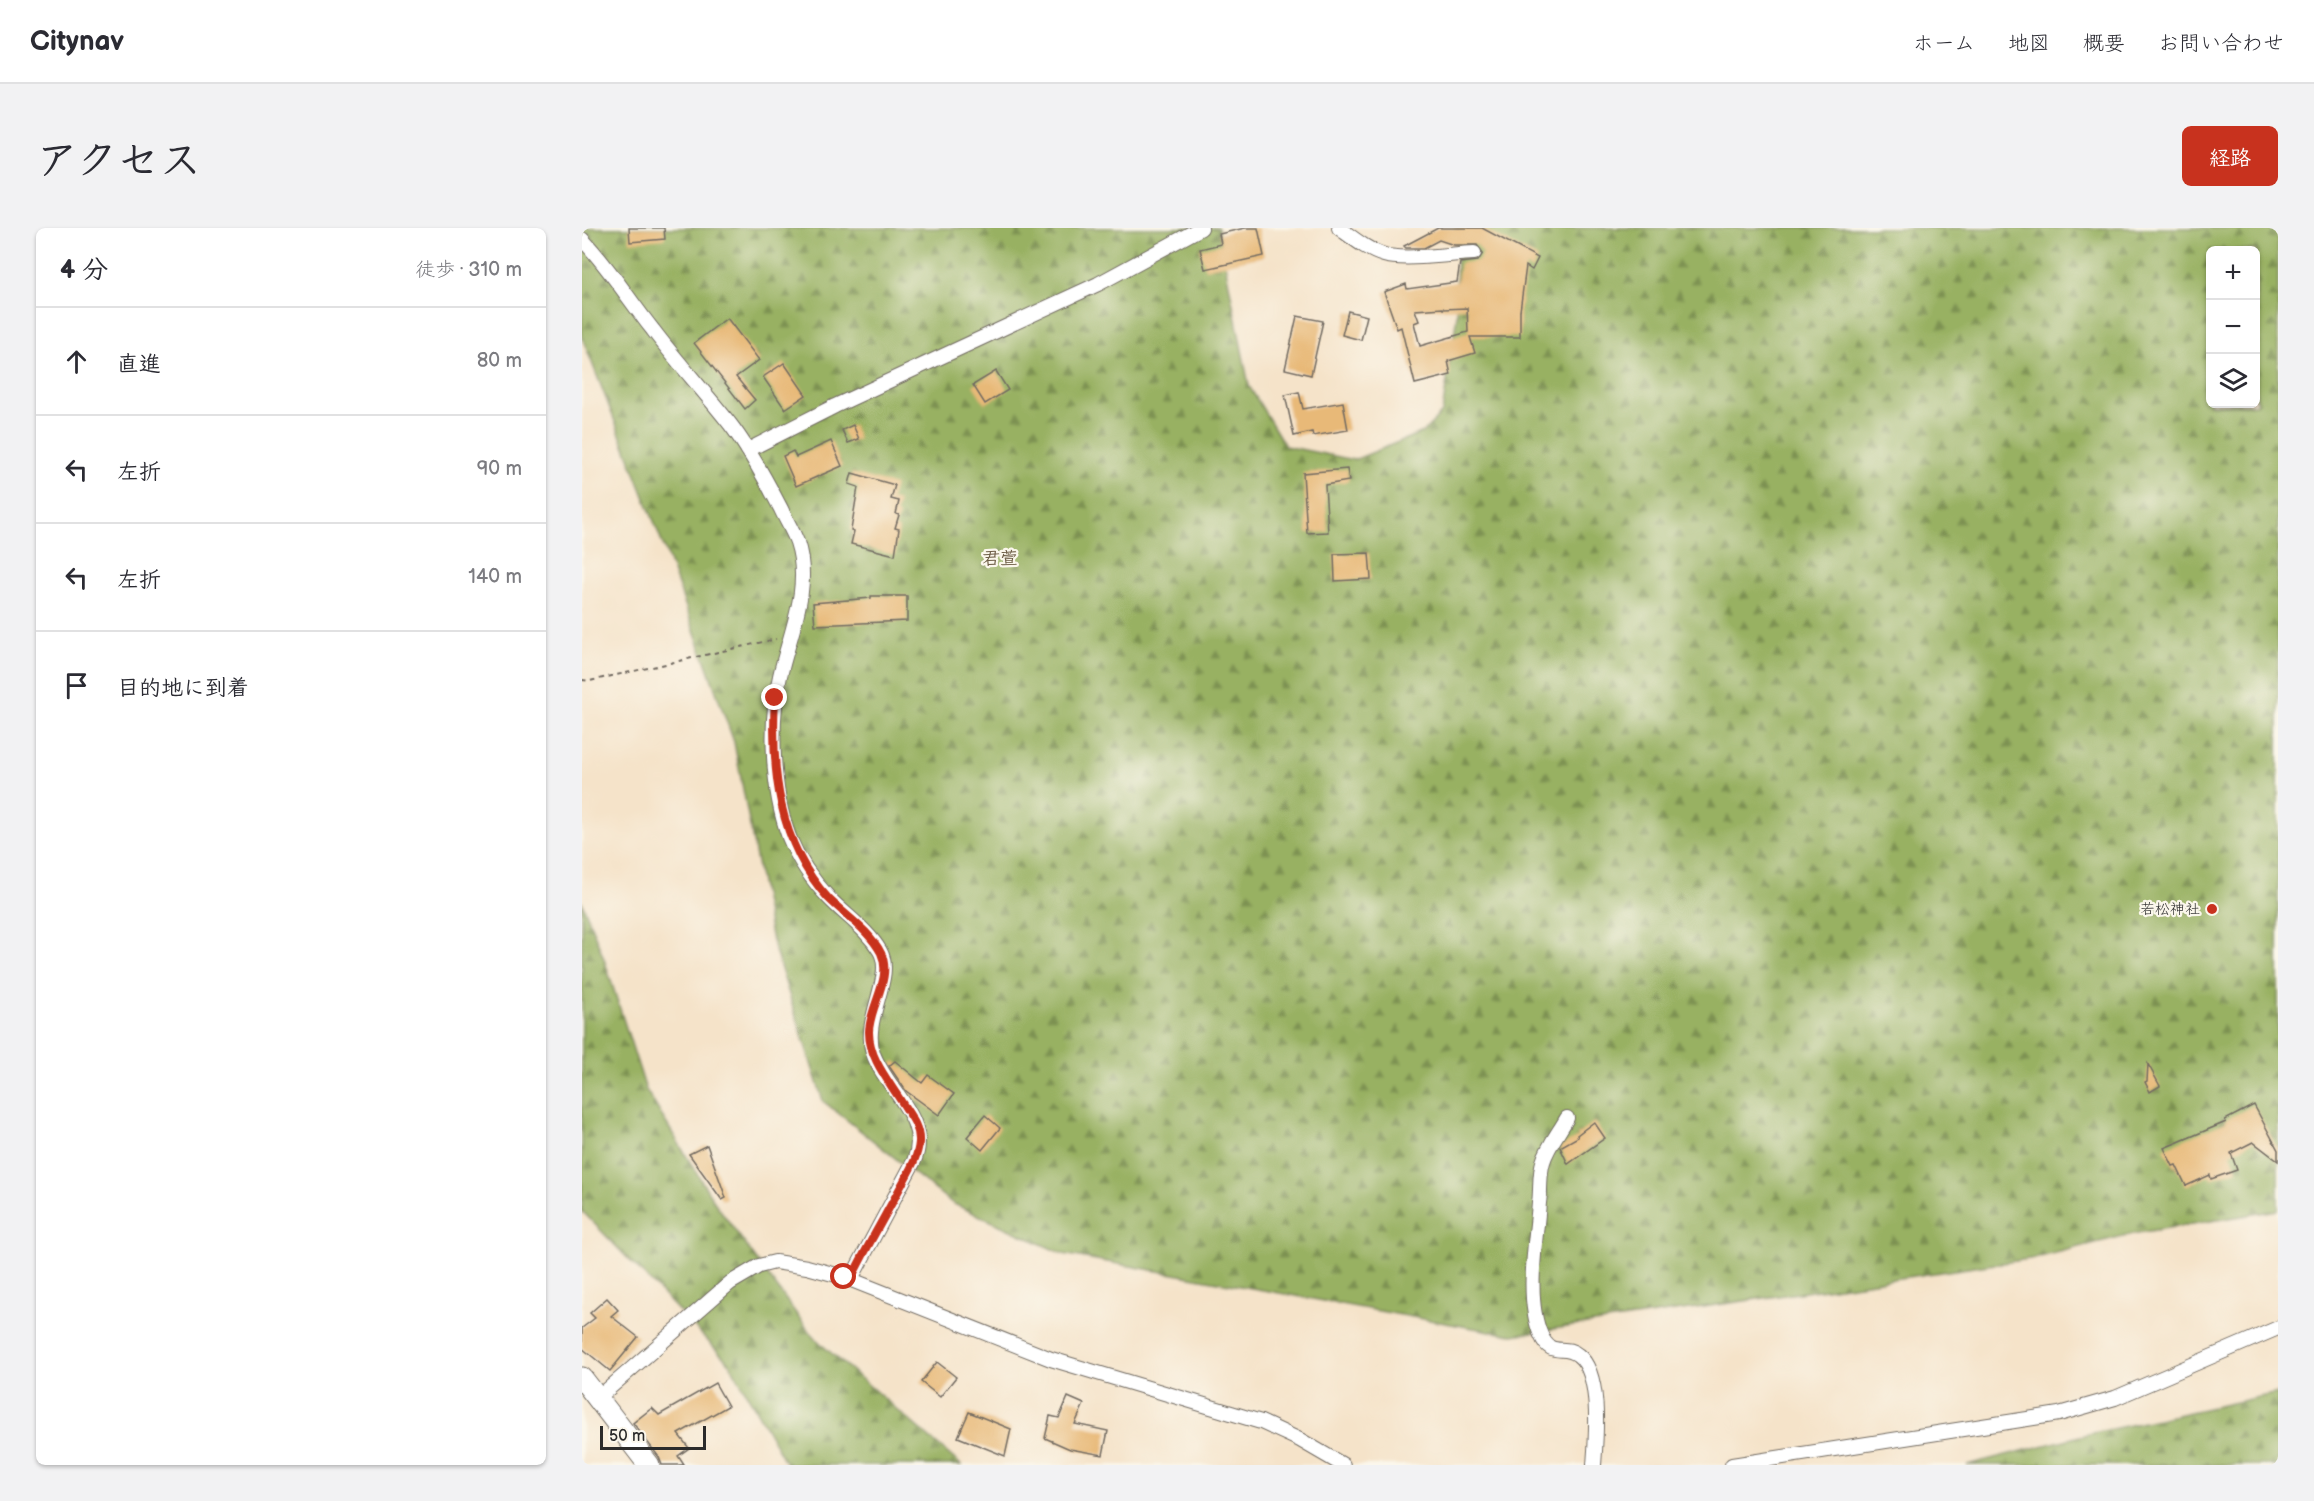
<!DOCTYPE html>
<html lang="ja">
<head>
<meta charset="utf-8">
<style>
	:root { --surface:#fff; --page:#f2f2f3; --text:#2b2b33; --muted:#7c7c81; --line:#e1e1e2; --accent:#c8321e }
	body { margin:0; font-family:"Balsamiq Sans","Klee One",sans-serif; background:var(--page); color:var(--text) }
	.controls { position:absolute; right:18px; top:18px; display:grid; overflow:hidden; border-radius:9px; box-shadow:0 2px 4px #0004 }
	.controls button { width:54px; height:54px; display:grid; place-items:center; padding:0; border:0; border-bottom:2px solid var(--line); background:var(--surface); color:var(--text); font:30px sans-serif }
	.scale { position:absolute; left:18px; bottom:15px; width:106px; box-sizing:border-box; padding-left:6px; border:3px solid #2b2b2b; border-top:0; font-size:16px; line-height:21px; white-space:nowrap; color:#2b2b2b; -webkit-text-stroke:4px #fbf7ec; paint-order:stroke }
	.stop { position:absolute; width:18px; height:18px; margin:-14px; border:4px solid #c8321e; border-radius:50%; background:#fff }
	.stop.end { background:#c8321e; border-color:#fff; box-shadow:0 2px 6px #0008 }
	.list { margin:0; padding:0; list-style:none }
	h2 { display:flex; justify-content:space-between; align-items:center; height:78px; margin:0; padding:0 24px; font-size:26px }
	h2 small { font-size:20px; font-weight:400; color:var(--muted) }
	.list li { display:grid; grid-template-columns:39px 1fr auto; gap:18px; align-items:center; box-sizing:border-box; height:108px; padding:0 24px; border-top:2px solid var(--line) }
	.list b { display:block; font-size:22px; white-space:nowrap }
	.list em { font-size:20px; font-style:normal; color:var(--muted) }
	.icon { flex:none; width:33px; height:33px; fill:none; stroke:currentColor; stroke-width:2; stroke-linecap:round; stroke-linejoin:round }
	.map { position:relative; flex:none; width:1696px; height:1237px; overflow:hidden; border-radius:9px }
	header { display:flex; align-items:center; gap:36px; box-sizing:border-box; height:84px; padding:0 30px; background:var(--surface); border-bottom:2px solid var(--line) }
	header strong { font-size:28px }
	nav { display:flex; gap:33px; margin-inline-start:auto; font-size:21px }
	.intro { display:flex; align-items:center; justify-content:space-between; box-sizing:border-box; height:144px; padding:0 36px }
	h1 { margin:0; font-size:42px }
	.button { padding:15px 27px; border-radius:9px; background:var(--accent); color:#fff; font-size:21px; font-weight:700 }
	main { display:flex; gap:36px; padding:0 36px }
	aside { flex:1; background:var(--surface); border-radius:9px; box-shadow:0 2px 4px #0004 }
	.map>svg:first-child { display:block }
</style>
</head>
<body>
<header>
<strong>Citynav</strong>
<nav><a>ホーム</a><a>地図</a><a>概要</a><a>お問い合わせ</a></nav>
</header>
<div class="intro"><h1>アクセス</h1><a class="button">経路</a></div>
<main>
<aside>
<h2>4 分<small>徒歩 · 310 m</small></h2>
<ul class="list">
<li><svg class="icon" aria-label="ahead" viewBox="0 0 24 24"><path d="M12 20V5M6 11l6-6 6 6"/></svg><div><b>直進</b></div><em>80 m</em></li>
<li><svg class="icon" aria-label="left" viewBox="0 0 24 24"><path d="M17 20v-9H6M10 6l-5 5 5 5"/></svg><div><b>左折</b></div><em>90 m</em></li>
<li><svg class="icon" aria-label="left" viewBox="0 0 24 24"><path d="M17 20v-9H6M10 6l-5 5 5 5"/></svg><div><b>左折</b></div><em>140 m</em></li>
<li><svg class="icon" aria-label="arrive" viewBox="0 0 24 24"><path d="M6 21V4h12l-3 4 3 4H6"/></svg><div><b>目的地に到着</b></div></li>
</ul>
</aside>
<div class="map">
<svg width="1696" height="1237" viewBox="0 0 1696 1237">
	<defs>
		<pattern id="forest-firs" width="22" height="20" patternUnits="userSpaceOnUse" patternTransform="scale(1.5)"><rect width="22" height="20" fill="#98b162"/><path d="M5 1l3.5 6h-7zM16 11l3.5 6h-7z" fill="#7c9051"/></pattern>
	</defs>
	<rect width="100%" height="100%" fill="#fbf7ec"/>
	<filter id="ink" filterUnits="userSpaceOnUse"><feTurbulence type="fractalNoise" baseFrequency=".0167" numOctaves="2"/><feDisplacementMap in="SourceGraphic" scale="12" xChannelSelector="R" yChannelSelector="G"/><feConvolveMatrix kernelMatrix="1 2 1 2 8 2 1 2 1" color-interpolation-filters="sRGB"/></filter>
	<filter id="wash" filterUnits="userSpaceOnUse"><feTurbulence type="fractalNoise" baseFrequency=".008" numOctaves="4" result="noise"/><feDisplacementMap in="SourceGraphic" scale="24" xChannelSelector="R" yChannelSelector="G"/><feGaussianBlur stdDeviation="1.35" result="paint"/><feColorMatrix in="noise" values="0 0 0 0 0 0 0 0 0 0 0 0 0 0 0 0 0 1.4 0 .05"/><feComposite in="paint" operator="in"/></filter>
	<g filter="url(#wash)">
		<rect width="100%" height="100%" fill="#f5e3c9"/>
		<!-- forest -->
		<g fill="url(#forest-firs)" stroke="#626e46" stroke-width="1.5" fill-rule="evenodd">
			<path d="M0,0H636L667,158L703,218L772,232L841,204L860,185L875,87L874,0H1696V982L1549,1006L1454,1030L930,1107L481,1026L370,975L241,873L190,713L152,514L87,332L0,109ZM1628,22H1674V176H1628Z"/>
			<path d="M0,674L22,731L64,862L133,975L232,1110L379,1237H205L148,1136L0,983Z"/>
			<path d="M1696,1165V1237H1385L1502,1207Z"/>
		</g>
		<g id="blocks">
			<!-- building -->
			<g fill="#e8b978" fill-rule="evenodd">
				<path d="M47,0H82L83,11L48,14Z"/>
				<path d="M663,0H676L682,28L623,41L618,21L639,16L637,6Z"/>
				<path d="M856,0H900L956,30L950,42L944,38L938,83V109H888L893,125L866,133L869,147L833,156L819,99L815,101L802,64L824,56L825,61L875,54L878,35L896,33L901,25L895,17H872L857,12L842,20H824L822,18ZM861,80V81L885,80L886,104L838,118L832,95L837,93L833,82Z"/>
				<path d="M766,83L785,88L779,112L760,107Z"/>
				<path d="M715,88L741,93L729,147L703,141Z"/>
				<path d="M145,90L177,132L154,149L173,172L163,181L112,115Z"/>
				<path d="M202,135L224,167L203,181L181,149Z"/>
				<path d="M414,143L426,162L403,176L391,157Z"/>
				<path d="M717,164L721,181L761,174L766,202L731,208L730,204L712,208L703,167Z"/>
				<path d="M271,197L277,211L266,215L260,202Z"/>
				<path d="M249,213L260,238L214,258L201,228L211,223L214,229Z"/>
				<path d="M765,241L767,253L743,257L746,304L725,305L721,245Z"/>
				<path d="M270,245L313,257L309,271L317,273L314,286L317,287L313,300L317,301L313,327L269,316L272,303L269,302L276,259L267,256Z"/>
				<path d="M787,325L789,351L753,353L752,326Z"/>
				<path d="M289,368H325V393L233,397L231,375L289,370Z"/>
				<path d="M313,833L340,855L346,847L372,866L357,887L324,863L307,838Z"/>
				<path d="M1566,836L1578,858L1568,864L1563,854L1565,853Z"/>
				<path d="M1672,877L1696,922V933L1671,914L1649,925L1655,942L1629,951L1628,947L1604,958L1594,937L1591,938L1582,920L1644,894L1643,892Z"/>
				<path d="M403,887L418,900L400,922L385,909Z"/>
				<path d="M1012,894L1023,910L986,936L978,919L996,909L995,907Z"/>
				<path d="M125,917L144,970L140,972L107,926Z"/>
				<path d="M25,1070L36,1082L29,1088L56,1109L28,1143L0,1120V1100L13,1090L8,1085Z"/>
				<path d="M355,1134L374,1149L358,1169L339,1154Z"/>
				<path d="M133,1155L146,1178L96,1206L107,1220L96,1228L102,1237H80L77,1229L51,1195L70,1180L77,1187Z"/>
				<path d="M486,1169L502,1176L493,1196L526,1203L521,1227L488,1221L463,1210L468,1188L477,1190Z"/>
				<path d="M387,1184L429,1201L423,1228L376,1209Z"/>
			</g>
		</g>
	</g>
	<g filter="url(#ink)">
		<use href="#blocks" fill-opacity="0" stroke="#726b62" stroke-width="1.5"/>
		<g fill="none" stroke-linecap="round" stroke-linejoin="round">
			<defs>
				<g id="street">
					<path d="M757,0C771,10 785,22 802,27C822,33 869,26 892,25"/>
					<path d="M0,11C27,39 47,72 71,102C95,134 123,164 148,196C168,222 184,252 199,281C204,292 211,303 215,314C230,360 208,404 198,448C187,495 190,563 207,609C216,631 231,653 247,670C264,688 285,701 298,723C313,749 280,790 291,825C303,861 350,891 332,933L269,1051"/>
					<path d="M166,222L253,178L516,56L619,0"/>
					<path d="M985,890C978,903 965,919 961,934C957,946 959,962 957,975C954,1014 943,1071 959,1107C969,1131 982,1115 996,1127C1020,1145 1014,1210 1012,1237"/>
					<path d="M16,1170L148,1055L177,1038L193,1034L225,1039L262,1049L469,1131L679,1194L718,1212L761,1237"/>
					<path d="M1150,1237L1477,1186L1533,1170L1696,1100"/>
				</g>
				<path id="primary" d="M0,1150L67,1237"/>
			</defs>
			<!-- street casing -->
			<use href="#street" stroke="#726b62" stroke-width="16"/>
			<!-- primary casing -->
			<use href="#primary" stroke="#726b62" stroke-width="23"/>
			<!-- path -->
			<path stroke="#726b62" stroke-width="2" stroke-dasharray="4.5 4.5" stroke-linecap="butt" d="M0,452L8,453L194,411"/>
			<!-- street -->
			<use href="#street" stroke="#fff" stroke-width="14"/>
			<!-- primary -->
			<use href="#primary" stroke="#fff" stroke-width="21"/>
		</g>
	</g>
	<g fill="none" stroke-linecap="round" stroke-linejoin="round" filter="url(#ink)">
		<!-- route -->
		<path stroke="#c8321e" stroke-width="8" d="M193,470C189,541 196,615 246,670C264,688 287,702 299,725C311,750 287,779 287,804C287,830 306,852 319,873C327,886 338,898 337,914C336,930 326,945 318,960C302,990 284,1020 269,1051L262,1049"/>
	</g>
	<!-- markers -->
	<circle fill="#c8321e" stroke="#fbf7ec" stroke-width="2" cx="1630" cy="681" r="6"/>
	<g text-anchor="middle" stroke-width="4.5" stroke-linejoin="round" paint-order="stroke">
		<!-- poi labels -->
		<g font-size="15" fill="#2b2b2b" stroke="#fbf7ec" text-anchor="end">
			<text x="1618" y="686">若松神社</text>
		</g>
		<!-- quarter labels -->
		<g font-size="18" font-weight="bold" fill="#6d5d46" stroke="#fbf7ec">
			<text x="418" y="336">君萱</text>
		</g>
	</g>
</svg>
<div class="controls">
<button>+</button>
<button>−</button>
<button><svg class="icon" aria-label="layers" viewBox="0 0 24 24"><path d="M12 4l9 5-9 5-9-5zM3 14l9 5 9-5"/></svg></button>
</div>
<div class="scale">50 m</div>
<div class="stop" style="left:262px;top:1049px"></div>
<div class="stop end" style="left:193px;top:470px"></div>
</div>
</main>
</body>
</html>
